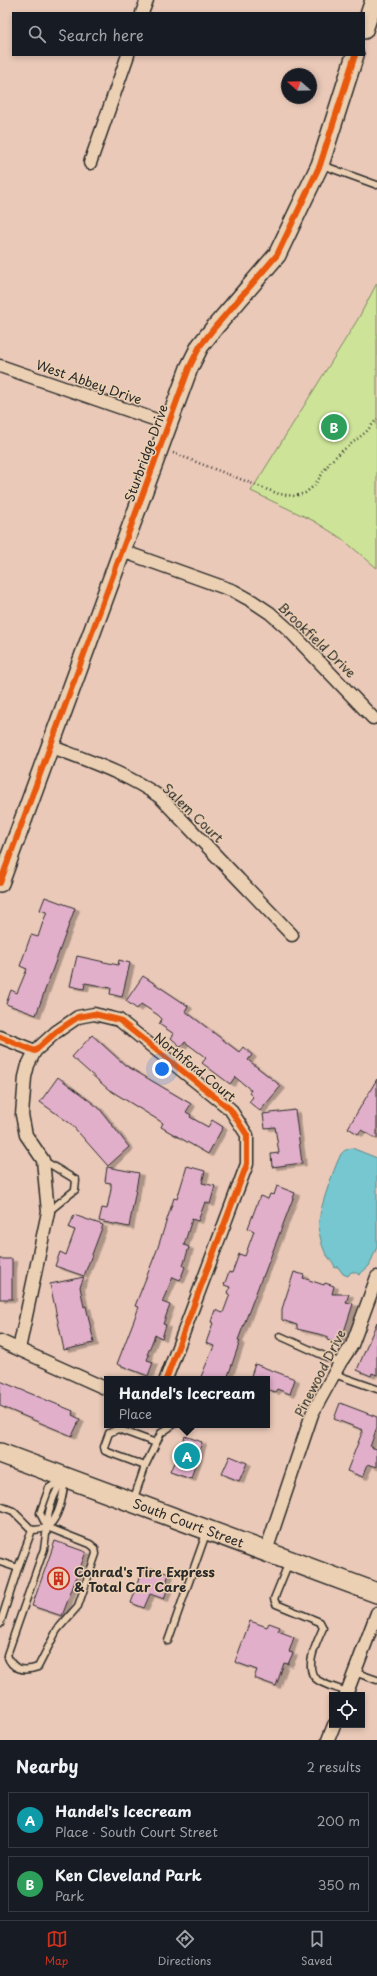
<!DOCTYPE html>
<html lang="en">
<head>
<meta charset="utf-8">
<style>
	:root { --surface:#171b24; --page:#242831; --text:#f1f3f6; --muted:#9ea1a6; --line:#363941; --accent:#c8321e }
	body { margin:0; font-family:"Playpen Sans",sans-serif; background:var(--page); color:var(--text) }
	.controls { position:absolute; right:12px; bottom:12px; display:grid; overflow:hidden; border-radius:0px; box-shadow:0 2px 6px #0003 }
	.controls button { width:36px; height:36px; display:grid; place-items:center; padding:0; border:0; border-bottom:1px solid var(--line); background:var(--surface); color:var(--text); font:20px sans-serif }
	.compass { position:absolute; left:281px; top:68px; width:36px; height:36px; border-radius:50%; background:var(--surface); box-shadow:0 2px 6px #0003; rotate:290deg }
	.you { position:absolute; left:162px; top:1069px; width:14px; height:14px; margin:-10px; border:3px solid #fff; border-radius:50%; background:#1a73e8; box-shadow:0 0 0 6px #1a73e833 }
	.badge { display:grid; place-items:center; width:26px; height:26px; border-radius:50%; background:var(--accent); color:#fff; font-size:13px; font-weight:700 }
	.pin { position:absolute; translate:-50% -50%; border:2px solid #fff; box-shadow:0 1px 4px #0006 }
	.popup { position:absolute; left:104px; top:1376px; width:166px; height:52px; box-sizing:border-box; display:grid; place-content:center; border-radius:0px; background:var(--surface); filter:drop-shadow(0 1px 3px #0005); font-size:13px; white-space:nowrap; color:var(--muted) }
	.popup b { font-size:15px; color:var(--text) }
	.popup::after { content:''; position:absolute; left:50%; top:100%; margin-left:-8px; border:8px solid transparent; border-top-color:var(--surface) }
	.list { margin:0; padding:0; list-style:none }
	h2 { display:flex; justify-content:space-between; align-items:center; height:52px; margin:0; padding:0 16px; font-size:17px }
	h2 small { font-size:13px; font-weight:400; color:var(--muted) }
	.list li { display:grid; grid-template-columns:26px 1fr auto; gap:12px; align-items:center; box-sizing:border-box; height:56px; margin:0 8px 8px; padding:0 8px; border:1px solid var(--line); border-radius:0px }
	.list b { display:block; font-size:15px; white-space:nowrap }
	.list p { margin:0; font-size:13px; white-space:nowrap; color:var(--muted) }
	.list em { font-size:13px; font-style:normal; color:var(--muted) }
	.icon { flex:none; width:22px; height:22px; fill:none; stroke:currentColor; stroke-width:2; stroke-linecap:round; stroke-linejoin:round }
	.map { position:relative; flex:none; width:377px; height:1740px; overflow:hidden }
	.search { position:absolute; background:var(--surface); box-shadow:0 2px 6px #0003; left:12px; right:12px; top:12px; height:44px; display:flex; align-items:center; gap:10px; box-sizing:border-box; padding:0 14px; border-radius:0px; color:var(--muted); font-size:15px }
	.sheet { height:180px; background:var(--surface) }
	nav { display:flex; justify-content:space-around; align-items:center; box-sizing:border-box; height:56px; border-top:1px solid var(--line); background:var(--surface); font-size:11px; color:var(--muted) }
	nav a { display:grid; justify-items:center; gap:2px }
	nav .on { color:var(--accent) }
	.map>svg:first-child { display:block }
</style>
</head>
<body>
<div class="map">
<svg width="377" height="1740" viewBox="0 0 377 1740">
	<defs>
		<filter id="shadow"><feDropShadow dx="4.5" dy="2.5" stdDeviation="0" flood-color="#0004"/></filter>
	</defs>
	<rect width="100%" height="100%" fill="#eac9b8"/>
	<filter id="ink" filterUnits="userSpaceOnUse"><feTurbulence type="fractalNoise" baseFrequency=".025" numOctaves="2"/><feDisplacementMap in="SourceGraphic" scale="8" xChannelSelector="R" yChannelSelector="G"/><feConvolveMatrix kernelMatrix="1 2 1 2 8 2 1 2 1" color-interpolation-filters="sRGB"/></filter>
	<g filter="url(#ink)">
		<!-- green -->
		<path fill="#cde398" stroke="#7c8762" d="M377,283V568L341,538L314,521L251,491L358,319Z"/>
		<!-- water -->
		<path fill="#76c7cf" stroke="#58898d" d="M352,1148L377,1158V1247L369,1266L359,1275L355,1272H351L348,1276L343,1274L338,1267L335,1268C334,1263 332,1262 329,1258C323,1252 321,1240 319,1232C315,1219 334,1168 341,1154C344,1150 348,1149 352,1148Z"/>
		<!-- building -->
		<g fill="#e2afcb" stroke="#2b2b2b" filter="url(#shadow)">
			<path d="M45,897L75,908L36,1015L6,1004L11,990L17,993L27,969L20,966L31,935L38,937L43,922L47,912L40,910Z"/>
			<path d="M77,956L118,965L119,960L130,963L122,997L110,994L111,988L91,984L85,983L84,989L70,986Z"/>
			<path d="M143,976L188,1006L185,1011L239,1052L243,1047L252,1055L248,1060L281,1086L260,1111L249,1102L253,1097L249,1093L251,1090L235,1077L230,1084L202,1063L206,1058L201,1054L185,1042L181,1047L171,1038L174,1034L159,1024L162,1019L158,1015L141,1004L137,1009L126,1001Z"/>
			<path d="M92,1035L125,1065L191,1104L186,1112L191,1115L190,1117L208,1127L212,1120L223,1127L208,1154L161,1127L163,1123L108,1089L72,1057Z"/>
			<path d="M58,1077L99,1108L129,1147L108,1166L71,1124L40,1102Z"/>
			<path d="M377,1079V1139L361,1130L358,1134L348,1128Z"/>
			<path d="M295,1110L302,1163L272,1167L271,1154L279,1153L275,1127L265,1128L263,1114Z"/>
			<path d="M187,1166L205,1171L202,1183L215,1186L210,1204L205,1202L198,1221L192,1219L184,1245L189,1247L183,1266L185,1267L180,1280L173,1277L162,1302L170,1305L163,1324L166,1325L162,1338L155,1335L147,1355H149L147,1360L153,1362L148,1376L117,1364L139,1307L135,1306L157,1250L174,1198L177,1199Z"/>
			<path d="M107,1167L139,1173L129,1227L99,1221L102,1208L107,1209L111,1189V1183L105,1182Z"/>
			<path d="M277,1186L295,1193L263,1277H262L238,1340L240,1341L227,1379H200L214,1346L206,1343L213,1323L211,1322L215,1310L223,1313L230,1294L228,1293L230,1287L224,1285L229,1272L232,1273L239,1254L245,1256L254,1231L248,1228L260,1196L268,1199L270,1194L274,1195Z"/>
			<path d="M74,1215L103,1225L84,1276L55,1266L60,1252L66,1255L75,1230L69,1228Z"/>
			<rect x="0" y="1259" width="12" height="40"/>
			<path d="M294,1272L304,1275L303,1278L324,1285L325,1283L334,1286L332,1294H349L346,1302L353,1304L340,1344L327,1340V1336L297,1329V1325L282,1320V1309Z"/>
			<path d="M84,1277L80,1287L84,1307L86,1306L94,1343L64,1350L50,1284Z"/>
			<path d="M377,1322V1375L372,1373L371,1376L357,1370Z"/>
			<path d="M255,1364L295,1379L290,1394L277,1389L275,1392L267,1389V1379H250Z"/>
			<path d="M0,1381L73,1411L72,1415L80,1419L72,1436L0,1406Z"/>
			<path d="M340,1403L377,1417V1427L370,1447L377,1449V1467L368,1464L363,1477L347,1471L363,1430L334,1419Z"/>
			<path d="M185,1436L202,1442L191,1479L170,1472Z"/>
			<path d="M230,1456L247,1463L239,1481L222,1474Z"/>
			<path d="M55,1541L86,1552L62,1616L32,1606Z"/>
			<path d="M151,1568L169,1574L166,1583L169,1584L164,1599L150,1594L144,1608L131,1603L143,1569L149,1571Z"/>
			<path d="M250,1621L267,1627L269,1623L280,1627L278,1631L294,1637L289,1652L293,1653L288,1664L284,1663L276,1686L254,1678L257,1670L235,1662Z"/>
		</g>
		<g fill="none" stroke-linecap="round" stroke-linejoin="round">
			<defs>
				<g id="lane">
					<path d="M322,165L377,185"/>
					<path d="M43,1160L76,1180L75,1190L48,1212"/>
					<path d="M280,1336L340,1363"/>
					<path d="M334,1374L377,1389"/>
					<path d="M145,1466L105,1451L104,1447L109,1433L118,1429L156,1443"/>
					<path d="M133,1501L145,1466L161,1433L173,1425"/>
					<path d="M0,1506L13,1511L32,1530"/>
					<path d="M47,1526C48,1510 54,1493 63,1480"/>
					<path d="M47,1527L90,1544L95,1548L96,1554L78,1606L57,1630L38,1667C24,1672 12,1670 7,1655L44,1549Z"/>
					<path d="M47,1527L40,1513L49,1488L61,1480"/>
					<path d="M0,1562L18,1568L32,1530C36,1530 43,1529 47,1527C60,1518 63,1494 65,1480"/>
					<path d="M289,1562L274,1599L276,1604L320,1622L323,1628C318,1640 304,1666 315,1678C322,1685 338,1688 347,1692"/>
					<path d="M0,1624L18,1568"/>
					<path d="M168,1641L207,1531"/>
					<path d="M354,1672L377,1680"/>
				</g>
				<g id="street">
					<path d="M142,13L147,0"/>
					<path d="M90,163L128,55"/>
					<path d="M0,366L168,424"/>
					<path d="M122,551L234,591L252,601L270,613L288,629L373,718"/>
					<path d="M50,746C88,761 126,773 160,797L292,935"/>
					<path d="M0,1037L35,1051L56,1032L78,1017L94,1014L119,1020L230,1109L247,1135V1164L166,1379"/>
					<path d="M0,1341L107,1389"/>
					<path d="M19,1349L48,1212L43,1160L26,1135L22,1115L25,1077L28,1065L35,1051"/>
					<path d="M266,1551L312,1414L340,1363L352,1345L377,1277"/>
					<path d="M346,1695L377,1613"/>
					<path d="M328,1740L334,1725"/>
				</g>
				<g id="secondary">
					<path d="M364,30L374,0"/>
					<path d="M0,883L189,368L200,346L215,327L277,255L320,165L355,55"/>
				</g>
				<g id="primary">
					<path id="s1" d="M0,1453L377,1593"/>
				</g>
			</defs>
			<!-- lane casing -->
			<use href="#lane" stroke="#2b2b2b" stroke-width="9"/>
			<!-- street casing -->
			<use href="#street" stroke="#2b2b2b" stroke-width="15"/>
			<!-- secondary casing -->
			<use href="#secondary" stroke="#2b2b2b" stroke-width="20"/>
			<!-- primary casing -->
			<use href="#primary" stroke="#2b2b2b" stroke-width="22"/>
			<!-- path -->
			<path stroke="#2b2b2b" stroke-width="2.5" stroke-dasharray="1 3" stroke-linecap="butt" d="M173,453L279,494L295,496L305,493L314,486L330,462L342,451L366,432L377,419"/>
			<!-- lane -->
			<use href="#lane" stroke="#ecd0b3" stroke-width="6"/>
			<!-- street -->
			<use href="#street" stroke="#ecd0b3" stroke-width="12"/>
			<!-- secondary -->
			<use href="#secondary" stroke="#ecd0b3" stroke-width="17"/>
			<!-- primary -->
			<use href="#primary" stroke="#ecd0b3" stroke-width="19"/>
			<defs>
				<g id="cycleway">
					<path d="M0,883L189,368L200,346L215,327L277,255L320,165L355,55"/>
					<path d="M0,1037L35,1051L56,1032L78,1017L94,1014L119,1020L230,1109L247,1135V1164L166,1379"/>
				</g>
			</defs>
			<!-- cycleway casing -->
			<use href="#cycleway" stroke="#ecd0b3" stroke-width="8"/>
			<!-- cycleway -->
			<use href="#cycleway" stroke="#e8590c" stroke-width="6"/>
		</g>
	</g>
	<!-- icons -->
	<defs>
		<symbol id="building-ring" viewBox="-11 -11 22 22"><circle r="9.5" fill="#ecd0b3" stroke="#c8321e" stroke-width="1.5"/><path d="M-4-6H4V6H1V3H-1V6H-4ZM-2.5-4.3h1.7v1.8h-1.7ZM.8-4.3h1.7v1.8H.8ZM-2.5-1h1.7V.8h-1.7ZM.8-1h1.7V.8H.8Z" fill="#c8321e"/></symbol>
	</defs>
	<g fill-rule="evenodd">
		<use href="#building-ring" x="46" y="1566" width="25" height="25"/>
	</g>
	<g text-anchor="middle" stroke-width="3" stroke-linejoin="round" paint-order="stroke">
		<!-- street labels -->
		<g font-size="13" fill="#2b2b2b" stroke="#ecd0b3">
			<text transform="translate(89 382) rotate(19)" y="5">West Abbey Drive</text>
			<text transform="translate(146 453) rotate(-70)" y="5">Sturbridge Drive</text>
			<text transform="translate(317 640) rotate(44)" y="5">Brookfield Drive</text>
			<text transform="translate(193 813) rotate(44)" y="5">Salem Court</text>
			<text transform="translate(195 1067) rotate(39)" y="5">Northford Court</text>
			<text transform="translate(320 1373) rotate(-63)" y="5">Pinewood Drive</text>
			<text dy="5" stroke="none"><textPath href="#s1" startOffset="201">South Court Street</textPath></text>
		</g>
		<!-- poi labels -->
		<g font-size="13" font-weight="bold" fill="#2b2b2b" stroke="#ecd0b3" text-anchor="start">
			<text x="74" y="1577">Conrad's Tire Express<tspan x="74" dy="15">&amp; Total Car Care</tspan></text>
		</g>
	</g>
</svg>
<div class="controls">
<button><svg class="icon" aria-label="locate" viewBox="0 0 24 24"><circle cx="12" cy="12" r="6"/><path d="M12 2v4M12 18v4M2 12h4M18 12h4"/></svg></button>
</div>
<svg class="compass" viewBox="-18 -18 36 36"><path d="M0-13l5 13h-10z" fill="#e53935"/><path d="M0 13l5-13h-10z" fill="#9ea1a6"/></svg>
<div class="you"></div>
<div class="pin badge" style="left:187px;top:1456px;background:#0f9aa8">A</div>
<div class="popup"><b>Handel's Icecream</b>Place</div>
<div class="pin badge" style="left:334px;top:427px;background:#2e9e5b">B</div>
<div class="search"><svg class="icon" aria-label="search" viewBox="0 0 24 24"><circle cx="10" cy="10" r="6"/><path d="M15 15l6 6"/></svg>Search here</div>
</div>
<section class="sheet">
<h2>Nearby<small>2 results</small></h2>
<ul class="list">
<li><span class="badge" style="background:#0f9aa8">A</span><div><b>Handel's Icecream</b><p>Place · South Court Street</p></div><em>200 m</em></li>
<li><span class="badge" style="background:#2e9e5b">B</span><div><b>Ken Cleveland Park</b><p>Park</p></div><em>350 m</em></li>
</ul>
</section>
<nav>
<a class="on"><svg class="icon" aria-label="map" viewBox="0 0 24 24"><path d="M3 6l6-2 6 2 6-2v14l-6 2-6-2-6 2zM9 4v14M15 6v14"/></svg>Map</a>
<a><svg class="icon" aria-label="directions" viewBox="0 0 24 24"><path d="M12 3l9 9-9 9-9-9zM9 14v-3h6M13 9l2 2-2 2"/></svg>Directions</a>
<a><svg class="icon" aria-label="saved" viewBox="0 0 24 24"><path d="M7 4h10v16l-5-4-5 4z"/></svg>Saved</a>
</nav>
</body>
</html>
